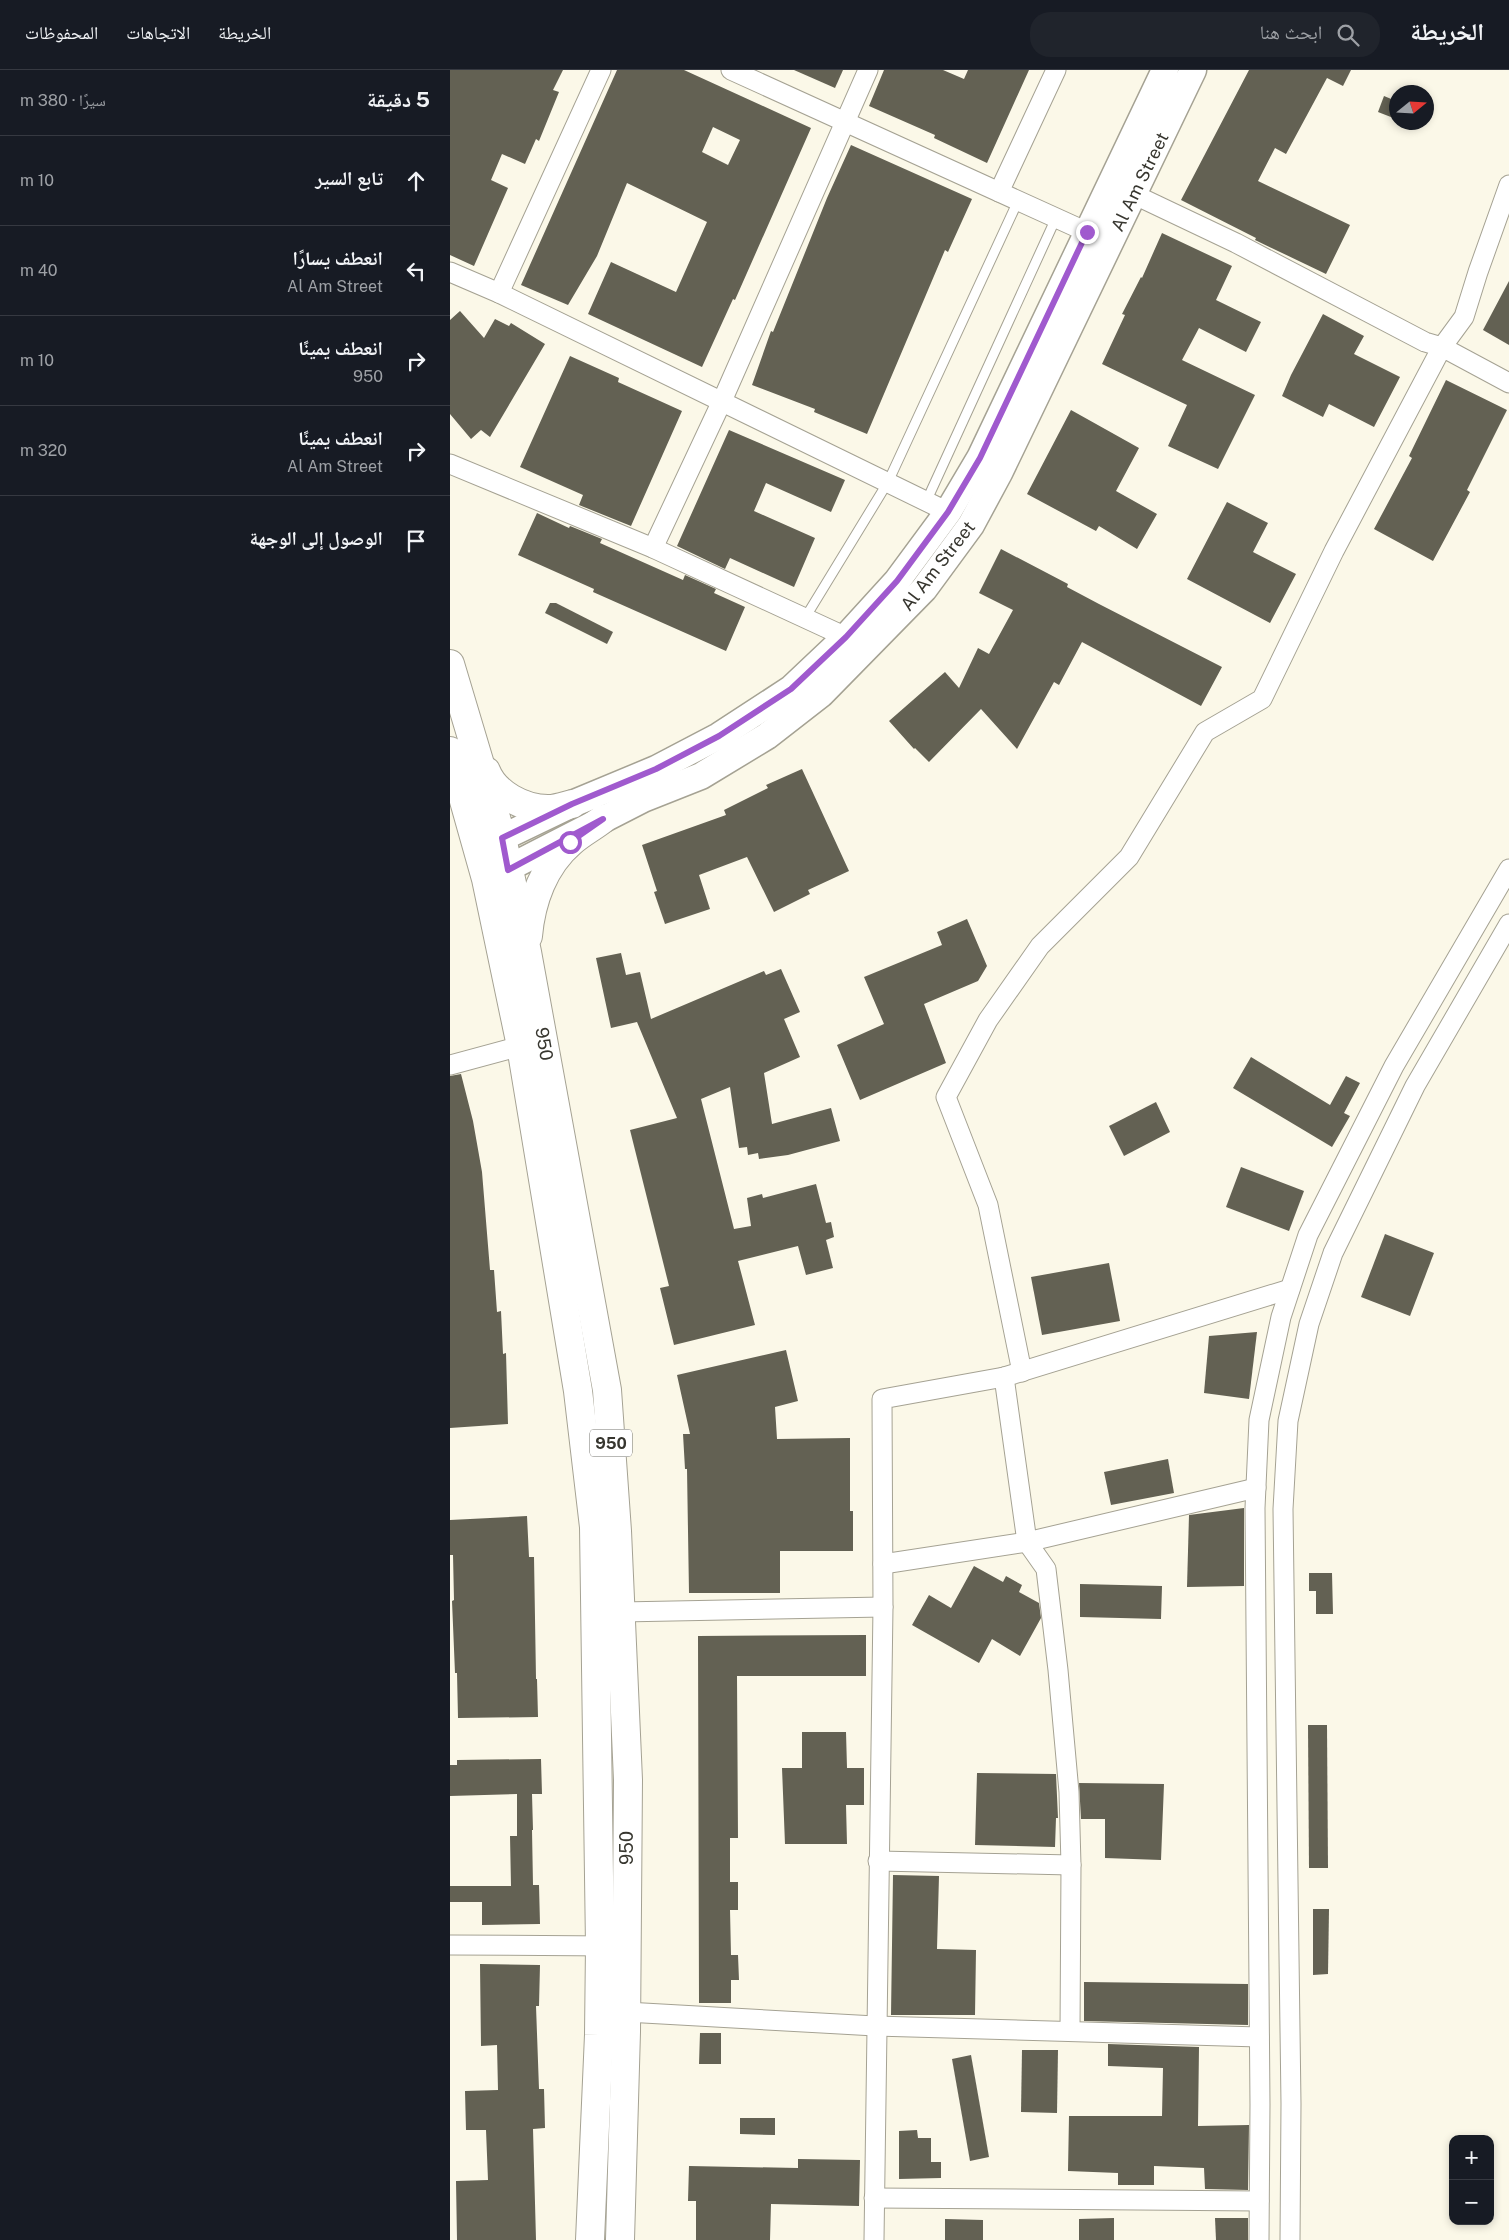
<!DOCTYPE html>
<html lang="ar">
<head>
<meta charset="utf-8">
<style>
	:root { --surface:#171b24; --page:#20242c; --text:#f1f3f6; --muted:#9ea1a6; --line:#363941 }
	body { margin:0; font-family:"Public Sans","Noto Naskh Arabic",sans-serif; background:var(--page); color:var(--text); direction:rtl }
	.controls { position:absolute; right:15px; bottom:15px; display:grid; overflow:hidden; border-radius:10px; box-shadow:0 2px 8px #0003 }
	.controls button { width:45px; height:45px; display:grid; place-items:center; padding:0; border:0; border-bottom:1px solid var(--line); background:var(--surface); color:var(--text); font:25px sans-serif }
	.compass { position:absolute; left:939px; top:15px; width:45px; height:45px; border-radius:50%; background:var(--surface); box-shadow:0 2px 8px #0003; rotate:72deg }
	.stop { position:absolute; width:15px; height:15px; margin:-11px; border:4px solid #a05ace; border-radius:50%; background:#fff }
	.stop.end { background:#a05ace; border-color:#fff; box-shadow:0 1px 5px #0008 }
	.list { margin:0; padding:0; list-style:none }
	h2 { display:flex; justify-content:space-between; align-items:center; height:65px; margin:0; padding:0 20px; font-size:21px }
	h2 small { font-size:16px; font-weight:400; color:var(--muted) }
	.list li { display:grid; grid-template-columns:32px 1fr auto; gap:15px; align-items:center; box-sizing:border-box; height:90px; padding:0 20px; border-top:1px solid var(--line) }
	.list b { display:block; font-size:19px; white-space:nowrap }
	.list p { margin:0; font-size:16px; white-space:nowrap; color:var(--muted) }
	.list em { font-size:16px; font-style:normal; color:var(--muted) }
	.icon { flex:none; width:28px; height:28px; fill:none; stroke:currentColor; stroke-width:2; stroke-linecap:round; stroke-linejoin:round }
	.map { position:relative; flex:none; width:1059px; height:2170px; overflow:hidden; direction:ltr }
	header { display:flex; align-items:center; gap:30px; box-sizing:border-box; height:70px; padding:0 25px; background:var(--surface); border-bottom:1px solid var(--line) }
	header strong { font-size:24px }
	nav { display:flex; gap:28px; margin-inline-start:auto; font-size:18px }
	.search { width:350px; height:45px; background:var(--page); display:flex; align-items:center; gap:12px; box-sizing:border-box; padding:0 18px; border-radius:20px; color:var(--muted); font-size:19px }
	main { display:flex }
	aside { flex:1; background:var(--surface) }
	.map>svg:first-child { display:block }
</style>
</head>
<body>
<header>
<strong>الخريطة</strong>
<div class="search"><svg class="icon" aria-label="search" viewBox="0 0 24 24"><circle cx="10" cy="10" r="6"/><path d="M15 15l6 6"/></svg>ابحث هنا</div>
<nav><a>الخريطة</a><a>الاتجاهات</a><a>المحفوظات</a></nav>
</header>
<main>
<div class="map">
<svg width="1059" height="2170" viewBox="0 0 1059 2170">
	<rect width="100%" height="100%" fill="#fbf8e8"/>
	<!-- building -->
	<g fill="#636153" fill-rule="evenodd">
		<path d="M0,0H113L103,20L109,22L89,71L86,69L75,94L52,84L41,110L58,118L24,196L0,185Z"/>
		<path d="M167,0H234L361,58L285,230L283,229L252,297L138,244L161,192L226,222L257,152L177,113L147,186L118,235L71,215ZM263,57L290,70L278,95L252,82Z"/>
		<path d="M344,0H393L385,18Z"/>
		<path d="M434,0H493L514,9L518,0H579L537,93L484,68L485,65L419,36Z"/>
		<path d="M799,0H901L893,16L877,8L836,84L825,78L808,111L900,155L876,204L805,170L806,168L731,130Z"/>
		<path d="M934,26L946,31V49L928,42Z"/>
		<path d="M401,75L522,129L498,182L495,180L417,364L364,342L365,339L302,315L321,261L323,262L377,128Z"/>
		<path d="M712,163L782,196L766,230L811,252L796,282L749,258L732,290L805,325L768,399L718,376L737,335L652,294L675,245L672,244L691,207L692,208Z"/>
		<path d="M1059,211V275L1033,260Z"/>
		<path d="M10,241L34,268L45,249L59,256L61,253L95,274L40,367L31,360L21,369L0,344V250Z"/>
		<path d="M873,244L914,266L904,284L950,307L924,357L879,334L873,347L832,326L841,305Z"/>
		<path d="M120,286L169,308L168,312L232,341L181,456L129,435L133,425L70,397Z"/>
		<path d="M996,310L1057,340L1017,420L1020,422L983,491L924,459L962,388L959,386Z"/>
		<path d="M621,340L689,378L666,421L707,444L687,479L649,456L646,461L577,424Z"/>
		<path d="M279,360L395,410L381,442L316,413L304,441L365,468L344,517L280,488L275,499L227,476Z"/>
		<path d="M777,432L818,453L803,482L846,504L820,553L737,509Z"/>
		<path d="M87,443L119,458L120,456L152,469L150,473L233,510L235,505L266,519L264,523L295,537L276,581L143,522L144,519L68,485Z"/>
		<path d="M551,479L618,514L617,517L649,534L772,597L751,636L632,572L609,615L604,612L567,679L531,639L479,692L465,678L464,679L439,651L495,602L509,618L528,578L539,584L563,540L529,523Z"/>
		<path d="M100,533H106L163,562L157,574L95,543Z"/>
		<path d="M352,699L399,801L358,820L360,824L324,842L297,787L249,805L260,839L215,854L204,822L207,821L192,775L276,745L274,740L318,718L316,715Z"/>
		<path d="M517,849L537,896L528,911L474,934L496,993L410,1030L387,975L434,954L414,907L492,875L487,862Z"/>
		<path d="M171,883L176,905L190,902L201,949L314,901L316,905L331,899L350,942L334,949L350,987L314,1003L322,1054L381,1038L390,1071L338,1085L309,1089L308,1083L298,1085L297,1077L289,1078L280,1017L251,1029L284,1159L301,1156L297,1128L312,1124L313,1128L366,1114L376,1153L381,1152L384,1167L376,1170L383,1198L356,1205L348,1176L288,1191L305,1255L224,1275L210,1218L219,1216L180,1060L227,1048L187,952L161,958L146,888Z"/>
		<path d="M801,987L880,1035L896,1006L910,1013L894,1043L900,1046L882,1077L783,1018Z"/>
		<path d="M11,1004L23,1051L32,1102L40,1200H44L47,1242L51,1241L53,1284L56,1283L58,1354L0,1358V1006Z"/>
		<path d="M706,1032L720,1062L674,1086L659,1056Z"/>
		<path d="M791,1097L854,1121L839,1161L776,1137Z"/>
		<path d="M935,1164L984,1183L960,1246L911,1227Z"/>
		<path d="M659,1193L670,1251L592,1265L581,1207Z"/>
		<path d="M807,1262L799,1329L754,1323L759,1266Z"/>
		<path d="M336,1280L348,1331L325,1337L327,1369L400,1368V1441H403V1481H330V1523H239L237,1399H235L233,1364H240L227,1305Z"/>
		<path d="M718,1389L724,1423L661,1435L654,1402Z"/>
		<path d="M794,1438V1516L737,1517L739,1445Z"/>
		<path d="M77,1446L79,1487H84L86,1609H87L88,1647L8,1648L7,1603H5L2,1531L4,1530L3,1485H0V1450Z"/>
		<path d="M524,1496L553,1512L556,1506L572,1515L569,1522L589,1533L591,1548L570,1586L542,1569L529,1593L462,1555L479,1525L501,1538Z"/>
		<path d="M859,1503H882L883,1544H866V1521H859Z"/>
		<path d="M630,1514L712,1516L711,1549L630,1547Z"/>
		<path d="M416,1565V1606H287L288,1768H280V1812H288V1840H280L281,1885H288L289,1910H281V1933H249L248,1566Z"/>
		<path d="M858,1655H877L878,1798H859Z"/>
		<path d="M352,1662H396L397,1698H414V1735H396L397,1774H335L332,1698H352Z"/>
		<path d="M91,1689L92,1724H82L83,1760H82L83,1815H89L90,1854L32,1855V1832H0V1816H61L60,1766H67V1724L0,1726V1695H7V1690Z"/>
		<path d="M527,1703L606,1704L608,1748H606L605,1777L525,1775Z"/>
		<path d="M629,1713L714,1714L711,1790L655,1788V1749H631Z"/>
		<path d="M443,1805L489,1806L487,1879L526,1880L525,1945H441Z"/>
		<path d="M863,1839H879L878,1904L863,1905Z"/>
		<path d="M30,1894L90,1895L89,1936H86L89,2019H94L95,2058L83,2059L86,2170H7L6,2111L38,2110L36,2060H16L15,2021L48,2020L47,1975L31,1976Z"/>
		<path d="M634,1912L798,1914V1955L634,1951Z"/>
		<path d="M250,1963H271V1994H249Z"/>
		<path d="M658,1974L749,1977L748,2056L799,2055L798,2120L755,2119L754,2098L704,2096V2115H668V2103L618,2101L619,2046H712L713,1998L658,1996Z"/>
		<path d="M572,1980H608L607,2043L571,2042Z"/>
		<path d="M521,1985L539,2087L520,2091L502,1989Z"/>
		<path d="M290,2048H325V2065L290,2064Z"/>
		<path d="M467,2060L468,2068H481V2092H491V2108L449,2109V2061Z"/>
		<path d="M348,2089L410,2090L409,2136L321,2134L320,2170H246V2131H238L239,2096L348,2098Z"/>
		<path d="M664,2148V2170H629V2149Z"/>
		<path d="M765,2148H798V2170H766Z"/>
		<path d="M495,2149L533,2150V2170H495Z"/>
	</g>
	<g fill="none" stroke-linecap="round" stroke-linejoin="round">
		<defs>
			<g id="service">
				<path d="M476,432L606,148"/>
				<path d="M355,548L438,412L568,131"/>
			</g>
			<g id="minor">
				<path d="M281,0L637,162"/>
				<path d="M549,122L606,0"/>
				<path d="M685,125L786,173L975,272L992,277L1014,247L1028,202L1059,115"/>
				<path d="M0,202L49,223L498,442"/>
				<path d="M49,223L151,0"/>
				<path d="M0,394L203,478L396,567"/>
				<path d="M203,478L272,331L418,0"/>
				<path d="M0,995L71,976"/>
				<path d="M572,1302L538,1135L496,1027L538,950L590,876L679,787L755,662L812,629L884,481L992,277L1059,313"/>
				<path d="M554,1307L577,1472L596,1499L608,1600L619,1722L621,1795L620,1961"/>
				<path d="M433,1494L577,1472L806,1418"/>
				<path d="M171,1542L433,1537"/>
				<path d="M428,1791L621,1795"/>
				<path d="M0,1875L161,1876"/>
				<path d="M176,1942L425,1956L809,1967"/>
				<path d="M424,2128L809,2131"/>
				<path d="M424,2170L433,1537L432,1329L554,1307L840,1219"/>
				<path d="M809,2170L810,2034L805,1438L809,1350L831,1247L858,1165L944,996L1059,799"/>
				<path d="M840,2170L841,2034L833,1439L838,1351L859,1254L883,1183L965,1016L1059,854"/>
			</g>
			<g id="secondary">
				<path d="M33,777L122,734L206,699L269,666L341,619L396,567L447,511L498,442L530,388L715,0"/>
				<path d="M39,808L193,729L251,706L317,666L371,624L474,519L521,455L549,403L743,0"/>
			</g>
			<g id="primary">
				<path d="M0,594L52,768L77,882L157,1320L167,1461L178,1710L176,1962L170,2170"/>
				<path d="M0,681L36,809L71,976L128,1321L144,1457L150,1876L149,1965L140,2170"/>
				<path d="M36,701C45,724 74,739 98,739C106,739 114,736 122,734"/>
				<path d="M78,866C81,831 94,795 121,772C131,763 143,757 153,749"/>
			</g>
		</defs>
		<!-- service casing -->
		<use href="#service" stroke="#a5a293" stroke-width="11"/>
		<!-- minor casing -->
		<use href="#minor" stroke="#a5a293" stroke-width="21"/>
		<!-- secondary casing -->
		<use href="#secondary" stroke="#a5a293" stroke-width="29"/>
		<!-- primary casing -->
		<use href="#primary" stroke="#a5a293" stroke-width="30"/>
		<!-- service -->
		<use href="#service" stroke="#fff" stroke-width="9"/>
		<!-- minor -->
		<use href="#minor" stroke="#fff" stroke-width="19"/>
		<!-- secondary -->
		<use href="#secondary" stroke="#fff" stroke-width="26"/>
		<!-- primary -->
		<use href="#primary" stroke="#fff" stroke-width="28"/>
	</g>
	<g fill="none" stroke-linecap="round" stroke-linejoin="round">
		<!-- route -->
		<path stroke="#a05ace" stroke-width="6" d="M120,772L153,749L58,800L52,768L122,734L206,699L269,666L341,619L396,567L447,511L498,442L530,388L637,162"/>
	</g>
	<g text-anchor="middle" stroke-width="5" stroke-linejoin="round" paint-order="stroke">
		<!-- shield labels -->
		<rect fill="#fff" stroke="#73726d" stroke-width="1" x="140" y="1359.5" width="42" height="27" rx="4"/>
		<g font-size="16" font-weight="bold" fill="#37362f">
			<text x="161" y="1379">950</text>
		</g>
		<!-- street labels -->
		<g font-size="18" fill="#37362f" stroke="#fff">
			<text transform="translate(690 112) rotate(-64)" y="6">Al Am Street</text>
			<text transform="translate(488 496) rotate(-52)" y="6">Al Am Street</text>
			<text transform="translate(94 974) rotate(80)" y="6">950</text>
			<text transform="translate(177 1778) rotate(-90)" y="6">950</text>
		</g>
	</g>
</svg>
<div class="controls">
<button>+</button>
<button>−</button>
</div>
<svg class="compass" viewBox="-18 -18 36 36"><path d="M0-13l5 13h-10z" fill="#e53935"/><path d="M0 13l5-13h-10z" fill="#9ea1a6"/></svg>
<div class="stop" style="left:120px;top:772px"></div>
<div class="stop end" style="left:637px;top:162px"></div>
</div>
<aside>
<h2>5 دقيقة<small>سيرًا · 380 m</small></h2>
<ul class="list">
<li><svg class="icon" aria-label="ahead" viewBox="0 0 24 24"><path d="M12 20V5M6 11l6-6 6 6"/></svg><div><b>تابع السير</b></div><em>10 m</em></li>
<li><svg class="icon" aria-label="left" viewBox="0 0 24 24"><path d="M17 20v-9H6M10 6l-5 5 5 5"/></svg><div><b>انعطف يسارًا</b><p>Al Am Street</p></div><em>40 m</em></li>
<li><svg class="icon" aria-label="right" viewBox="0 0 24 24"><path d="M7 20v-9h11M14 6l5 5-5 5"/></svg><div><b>انعطف يمينًا</b><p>950</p></div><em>10 m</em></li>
<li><svg class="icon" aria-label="right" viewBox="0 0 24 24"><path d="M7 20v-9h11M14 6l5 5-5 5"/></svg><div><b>انعطف يمينًا</b><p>Al Am Street</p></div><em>320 m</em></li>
<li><svg class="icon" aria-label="arrive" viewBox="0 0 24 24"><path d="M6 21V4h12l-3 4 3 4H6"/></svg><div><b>الوصول إلى الوجهة</b></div></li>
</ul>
</aside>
</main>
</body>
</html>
